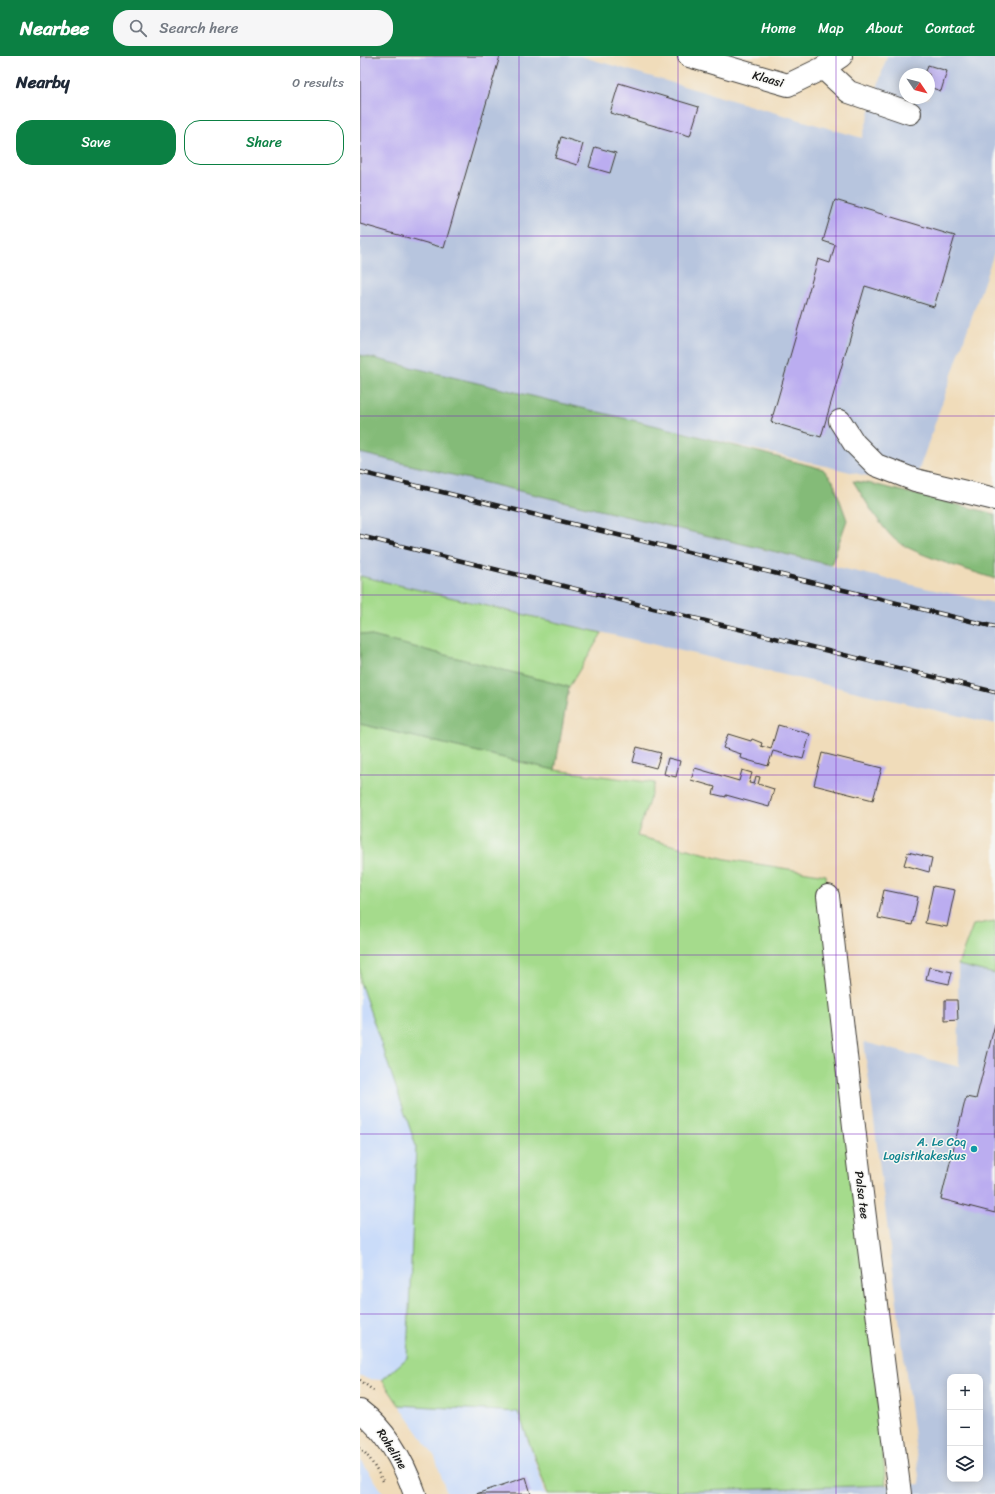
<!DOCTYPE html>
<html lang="en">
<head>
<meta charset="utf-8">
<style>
	:root { --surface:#fff; --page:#f6f6f7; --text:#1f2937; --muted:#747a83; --line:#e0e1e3; --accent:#0b8043 }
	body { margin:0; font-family:Sriracha,sans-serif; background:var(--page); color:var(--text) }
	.controls { position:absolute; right:12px; bottom:12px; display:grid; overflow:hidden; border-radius:8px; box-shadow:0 2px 10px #0003 }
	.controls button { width:36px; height:36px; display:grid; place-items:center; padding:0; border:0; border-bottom:1px solid var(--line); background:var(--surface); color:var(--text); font:20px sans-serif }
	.compass { position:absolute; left:539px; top:12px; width:36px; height:36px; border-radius:50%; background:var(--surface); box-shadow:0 2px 10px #0003; rotate:125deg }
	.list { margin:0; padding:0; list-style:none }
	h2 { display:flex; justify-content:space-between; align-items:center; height:52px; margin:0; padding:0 16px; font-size:17px }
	h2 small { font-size:13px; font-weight:400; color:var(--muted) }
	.actions { display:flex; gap:8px; padding:12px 16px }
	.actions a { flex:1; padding:9px 0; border:1px solid var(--accent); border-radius:16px; text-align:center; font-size:14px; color:var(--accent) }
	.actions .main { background:var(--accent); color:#fff }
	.icon { flex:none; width:22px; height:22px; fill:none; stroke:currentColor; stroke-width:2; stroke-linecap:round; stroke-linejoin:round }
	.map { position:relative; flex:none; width:635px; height:1438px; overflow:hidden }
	header { display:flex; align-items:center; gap:24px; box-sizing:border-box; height:56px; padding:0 20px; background:var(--accent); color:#fff }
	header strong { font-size:19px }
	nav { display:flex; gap:22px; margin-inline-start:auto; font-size:14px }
	.search { width:280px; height:36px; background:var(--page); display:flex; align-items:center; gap:10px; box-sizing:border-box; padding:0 14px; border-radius:16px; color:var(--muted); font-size:15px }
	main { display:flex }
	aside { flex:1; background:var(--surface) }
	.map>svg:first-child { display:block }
</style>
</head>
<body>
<header>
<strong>Nearbee</strong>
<div class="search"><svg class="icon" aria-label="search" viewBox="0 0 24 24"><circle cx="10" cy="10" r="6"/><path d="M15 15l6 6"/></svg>Search here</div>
<nav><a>Home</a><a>Map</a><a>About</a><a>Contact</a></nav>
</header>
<main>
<aside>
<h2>Nearby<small>0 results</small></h2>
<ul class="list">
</ul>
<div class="actions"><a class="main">Save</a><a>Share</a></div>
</aside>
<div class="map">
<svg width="635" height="1438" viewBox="0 0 635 1438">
	<rect width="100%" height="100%" fill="#f6f6f2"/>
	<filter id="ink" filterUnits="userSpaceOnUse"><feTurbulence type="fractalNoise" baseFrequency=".025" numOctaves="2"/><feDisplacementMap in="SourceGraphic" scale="8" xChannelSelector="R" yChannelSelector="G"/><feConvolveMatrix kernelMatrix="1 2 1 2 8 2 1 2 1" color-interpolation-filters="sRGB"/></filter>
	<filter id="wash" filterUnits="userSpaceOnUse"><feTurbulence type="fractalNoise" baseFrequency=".012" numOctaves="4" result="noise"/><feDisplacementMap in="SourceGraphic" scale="16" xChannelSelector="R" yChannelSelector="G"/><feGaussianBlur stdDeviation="0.9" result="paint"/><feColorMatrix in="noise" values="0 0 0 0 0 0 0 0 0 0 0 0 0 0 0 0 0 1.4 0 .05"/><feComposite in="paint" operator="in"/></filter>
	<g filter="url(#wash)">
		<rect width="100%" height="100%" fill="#f0dcba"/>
		<!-- built -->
		<g fill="#cadcf9">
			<path d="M0,926L56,1090L47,1302L22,1324L7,1323L0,1319Z"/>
			<path d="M39,1349L158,1356L186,1438H87L75,1401Z"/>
			<path d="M0,1403L22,1435L23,1438H0Z"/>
		</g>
		<!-- industrial -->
		<g fill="#b7c5de" fill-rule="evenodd">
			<path d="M0,0H220L502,82L527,0H635V194L553,431L0,299ZM545,18H569V42H545Z"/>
			<path d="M0,397L565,532L635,547V668L0,520Z"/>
			<path d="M598,909L635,918V1438H241L560,1428L504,986L599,1011ZM590,1321H620V1423H590Z"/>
		</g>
		<!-- green -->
		<g fill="#a5db8c" stroke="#607c54">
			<path d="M0,520L242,577L209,631L0,577Z"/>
			<path d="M0,668L195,714L295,727L277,780L366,803L466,819L526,1429L241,1438H188L158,1356L39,1349L22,1324L47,1302L56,1090L0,926Z"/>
			<path d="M635,865V918L598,909L613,869Z"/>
		</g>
		<!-- forest -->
		<g fill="#84bb78" stroke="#506c4a">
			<path d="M0,299L318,375L463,413L473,425L487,464L471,509L0,397Z"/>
			<path d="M493,425L513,428L635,458V523C610,514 549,498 532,481C517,465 505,444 493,425Z"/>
			<path d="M0,577L209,631L195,714L0,668Z"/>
		</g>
		<g id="blocks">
			<!-- building -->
			<g fill="#bbadf0">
				<path d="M0,0H140L84,192L0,168Z"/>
				<path d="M568,9L587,15L581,35L569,31V18H565Z"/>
				<path d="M259,27L339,51L330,80L250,57Z"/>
				<path d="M201,81L223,88L217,109L195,102Z"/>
				<path d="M235,91L256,97L250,117L229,111Z"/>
				<path d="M475,144L595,180L574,251L505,230L461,381L411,366L458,203L470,207L475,189L463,185Z"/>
				<path d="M418,669L450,678L443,703L413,695L408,710L380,702L381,698L363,692L368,678L391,685L392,683L402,687L401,690L411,693Z"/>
				<path d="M277,691L301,697L296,712L273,706Z"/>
				<path d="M462,697L522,712L513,744L454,729Z"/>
				<path d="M308,702L320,705L316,721L304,718Z"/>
				<path d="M335,712L379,725L382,714L392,717L389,727L394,728L396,720L400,721L398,728L414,733L409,751L366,739V741L353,738L355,731L331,724Z"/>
				<path d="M548,796L572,802L569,816L544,809Z"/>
				<path d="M573,830L595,834L587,871L565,867Z"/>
				<path d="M524,834L558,841L552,869L518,862Z"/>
				<path d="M569,911L592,916L589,928L566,923Z"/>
				<path d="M585,944H597L598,964L585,965Z"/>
				<path d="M635,968V1157L581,1143L606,1041L616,1043Z"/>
				<path d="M166,1421L171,1438H116Z"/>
			</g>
		</g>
	</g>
	<g filter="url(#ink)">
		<use href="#blocks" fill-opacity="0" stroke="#3c3934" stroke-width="1"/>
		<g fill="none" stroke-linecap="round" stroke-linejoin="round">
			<defs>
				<g id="minor">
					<path d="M329,0L428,29L463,12L481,0"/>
					<path d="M463,12L489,36L550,57"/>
					<path d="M480,365L494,387L516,409L555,424L635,443"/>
					<path d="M468,840L498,1106L540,1438"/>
					<path d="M0,1355C27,1375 44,1407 55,1438"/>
				</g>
			</defs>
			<!-- minor casing -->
			<use href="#minor" stroke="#3c3934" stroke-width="24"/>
			<!-- path -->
			<g stroke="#3c3934" stroke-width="2.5" stroke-dasharray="1 3" stroke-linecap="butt">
				<path d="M0,1324L15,1336"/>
				<path d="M0,1391L10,1403L23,1425"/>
			</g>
			<!-- minor -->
			<use href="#minor" stroke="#fff" stroke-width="22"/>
			<defs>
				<g id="rail">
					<path d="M0,416L635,571"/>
					<path d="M0,480L635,636"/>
				</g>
			</defs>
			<!-- rail casing -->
			<use href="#rail" stroke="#1c1c1c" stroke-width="4.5"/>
			<!-- rail -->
			<use href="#rail" stroke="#f6f6f2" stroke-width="3" stroke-dasharray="9" stroke-linecap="butt"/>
		</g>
	</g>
	<!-- grid -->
	<path fill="none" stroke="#7b2cbf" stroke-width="1" stroke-opacity="0.55" d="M159,0V1438M318,0V1438M476,0V1438M0,180H635M0,360H635M0,539H635M0,719H635M0,899H635M0,1078H635M0,1258H635"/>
	<!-- markers -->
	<circle fill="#0f9aa8" stroke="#f6f6f2" stroke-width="1.5" cx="614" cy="1093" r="4"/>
	<g text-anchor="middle" stroke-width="3" stroke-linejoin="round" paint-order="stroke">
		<!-- street labels -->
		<g font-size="12" fill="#1c1c1c" stroke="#f6f6f2">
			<text transform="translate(408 23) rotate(16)" y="4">Klaasi</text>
			<text transform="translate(502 1139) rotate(83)" y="4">Palsa tee</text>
			<text transform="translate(32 1393) rotate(58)" y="4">Roheline</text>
		</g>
		<!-- culture labels -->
		<g font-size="12" fill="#0d838f" stroke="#f6f6f2" text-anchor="end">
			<text x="606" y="1090">A. Le Coq<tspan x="606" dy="14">Logistikakeskus</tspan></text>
		</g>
	</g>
</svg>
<div class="controls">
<button>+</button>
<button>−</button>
<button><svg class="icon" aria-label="layers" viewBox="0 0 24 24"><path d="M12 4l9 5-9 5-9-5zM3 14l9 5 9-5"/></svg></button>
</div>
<svg class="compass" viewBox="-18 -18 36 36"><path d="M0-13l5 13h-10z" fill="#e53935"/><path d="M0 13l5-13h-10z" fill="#747a83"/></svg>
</div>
</main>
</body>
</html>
